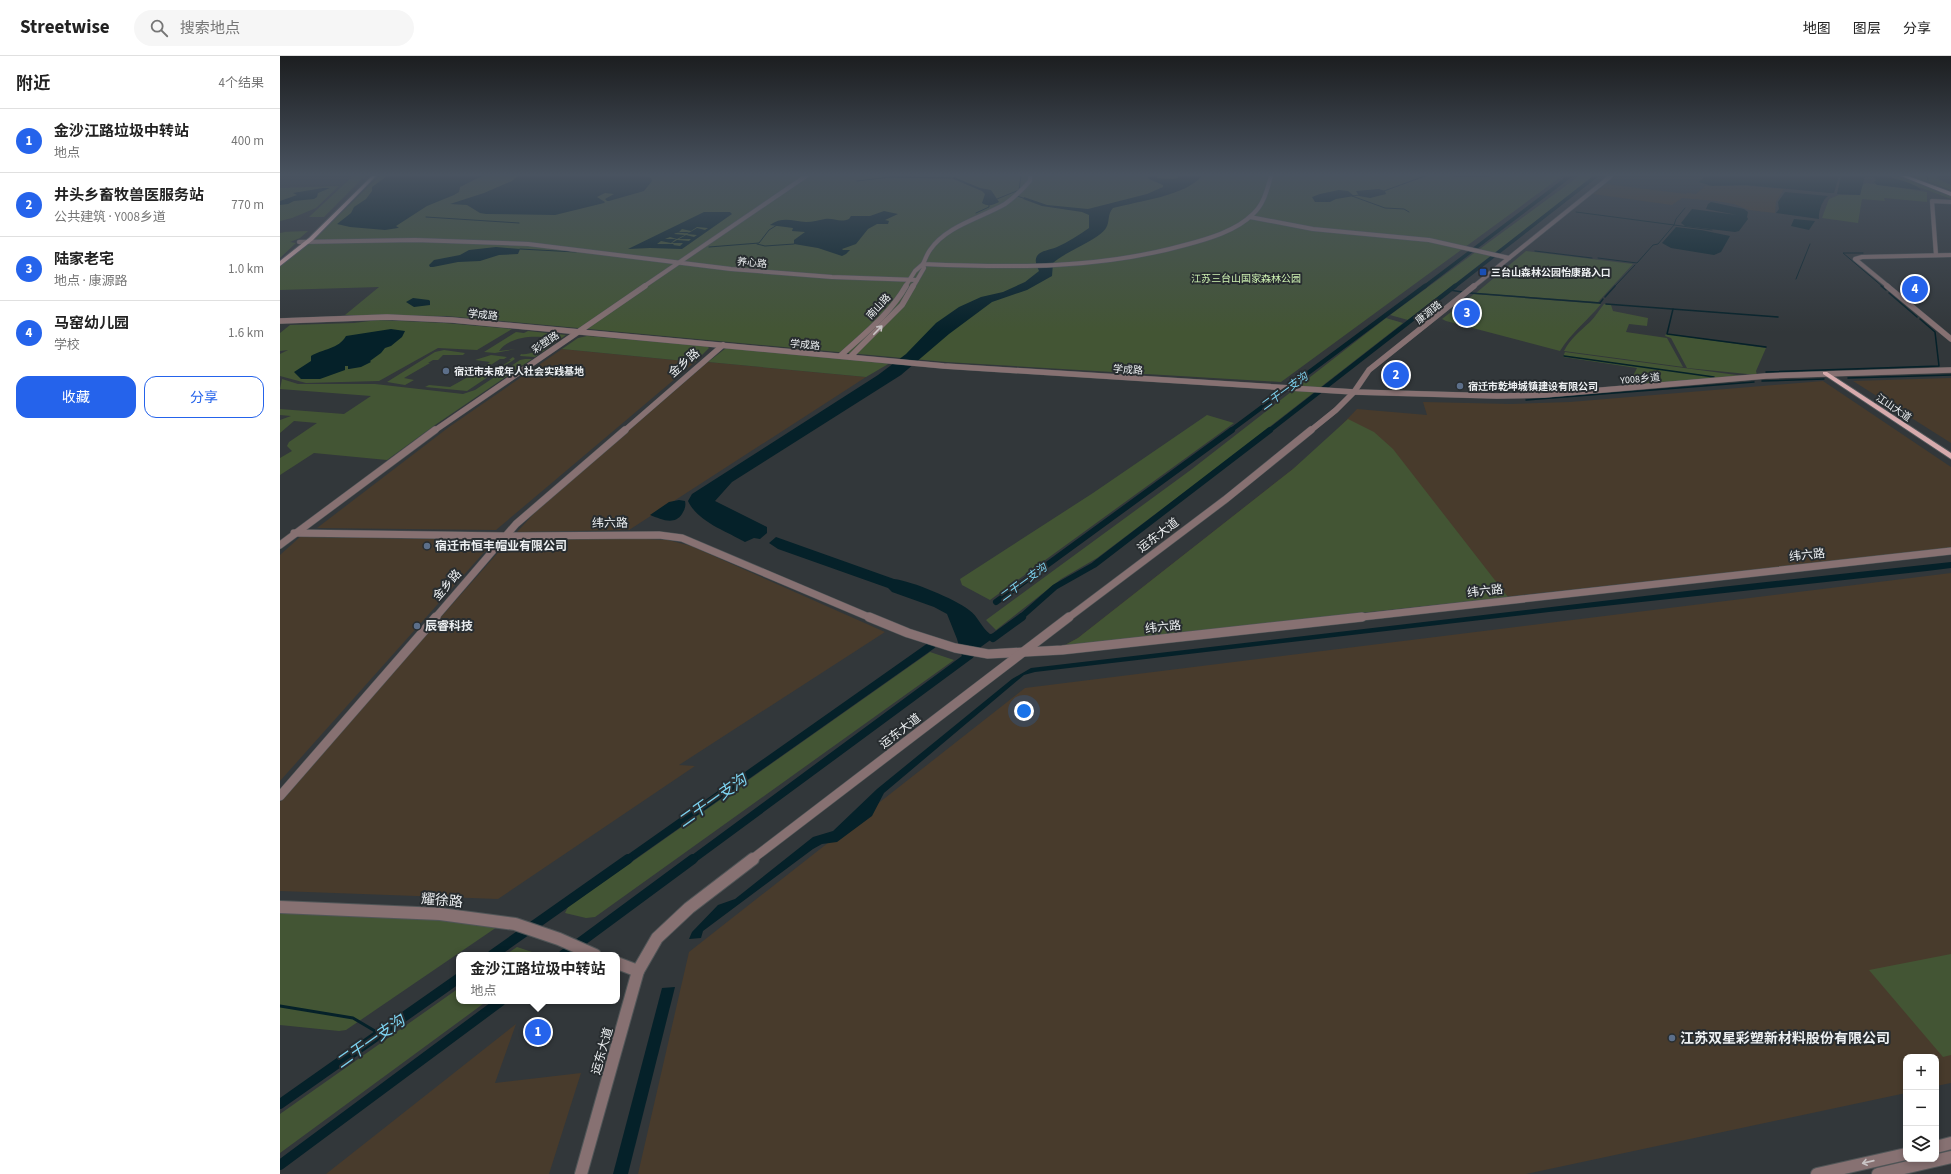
<!DOCTYPE html>
<html lang="zh">
<head>
<meta charset="utf-8">
<style>
	:root { --surface:#fff; --page:#f6f6f6; --text:#222; --muted:#767676; --line:#e0e0e0; --accent:#2563eb }
	body { margin:0; font-family:"Source Sans 3","Noto Sans SC",sans-serif; background:var(--page); color:var(--text) }
	.controls { position:absolute; right:12px; bottom:12px; display:grid; overflow:hidden; border-radius:8px; box-shadow:0 2px 6px #0003 }
	.controls button { width:36px; height:36px; display:grid; place-items:center; padding:0; border:0; border-bottom:1px solid var(--line); background:var(--surface); color:var(--text); font:20px sans-serif }
	.you { position:absolute; left:744px; top:655px; width:14px; height:14px; margin:-10px; border:3px solid #fff; border-radius:50%; background:#1a73e8; box-shadow:0 0 0 6px #1a73e833 }
	.badge { display:grid; place-items:center; width:26px; height:26px; border-radius:50%; background:var(--accent); color:#fff; font-size:13px; font-weight:700 }
	.pin { position:absolute; translate:-50% -50%; border:2px solid #fff; box-shadow:0 1px 4px #0006 }
	.popup { position:absolute; left:176px; top:896px; width:164px; height:52px; box-sizing:border-box; display:grid; place-content:center; border-radius:8px; background:var(--surface); filter:drop-shadow(0 1px 3px #0005); font-size:13px; white-space:nowrap; color:var(--muted) }
	.popup b { font-size:15px; color:var(--text) }
	.popup::after { content:''; position:absolute; left:50%; top:100%; margin-left:-8px; border:8px solid transparent; border-top-color:var(--surface) }
	.list { margin:0; padding:0; list-style:none }
	h2 { display:flex; justify-content:space-between; align-items:center; height:52px; margin:0; padding:0 16px; font-size:17px }
	h2 small { font-size:13px; font-weight:400; color:var(--muted) }
	.list li { display:grid; grid-template-columns:26px 1fr auto; gap:12px; align-items:center; box-sizing:border-box; height:64px; padding:0 16px; border-top:1px solid var(--line) }
	.list b { display:block; font-size:15px; white-space:nowrap }
	.list p { margin:0; font-size:13px; white-space:nowrap; color:var(--muted) }
	.list em { font-size:13px; font-style:normal; color:var(--muted) }
	.actions { display:flex; gap:8px; padding:12px 16px }
	.actions a { flex:1; padding:9px 0; border:1px solid var(--accent); border-radius:12px; text-align:center; font-size:14px; color:var(--accent) }
	.actions .main { background:var(--accent); color:#fff }
	.icon { flex:none; width:22px; height:22px; fill:none; stroke:currentColor; stroke-width:2; stroke-linecap:round; stroke-linejoin:round }
	.map { position:relative; flex:none; width:1671px; height:1118px; overflow:hidden }
	header { display:flex; align-items:center; gap:24px; box-sizing:border-box; height:56px; padding:0 20px; background:var(--surface); border-bottom:1px solid var(--line) }
	header strong { font-size:19px }
	nav { display:flex; gap:22px; margin-inline-start:auto; font-size:14px }
	.search { width:280px; height:36px; background:var(--page); display:flex; align-items:center; gap:10px; box-sizing:border-box; padding:0 14px; border-radius:22px; color:var(--muted); font-size:15px }
	main { display:flex }
	aside { flex:1; background:var(--surface) }
	.map>svg:first-child { display:block }
</style>
</head>
<body>
<header>
<strong>Streetwise</strong>
<div class="search"><svg class="icon" aria-label="search" viewBox="0 0 24 24"><circle cx="10" cy="10" r="6"/><path d="M15 15l6 6"/></svg>搜索地点</div>
<nav><a>地图</a><a>图层</a><a>分享</a></nav>
</header>
<main>
<aside>
<h2>附近<small>4个结果</small></h2>
<ul class="list">
<li><span class="badge">1</span><div><b>金沙江路垃圾中转站</b><p>地点</p></div><em>400 m</em></li>
<li><span class="badge">2</span><div><b>井头乡畜牧兽医服务站</b><p>公共建筑 · Y008乡道</p></div><em>770 m</em></li>
<li><span class="badge">3</span><div><b>陆家老宅</b><p>地点 · 康源路</p></div><em>1.0 km</em></li>
<li><span class="badge">4</span><div><b>马窑幼儿园</b><p>学校</p></div><em>1.6 km</em></li>
</ul>
<div class="actions"><a class="main">收藏</a><a>分享</a></div>
</aside>
<div class="map">
<svg width="1671" height="1118" viewBox="0 0 1671 1118">
	<rect width="100%" height="100%" fill="#32373a"/>
	<!-- industrial -->
	<g fill="#483b2c">
		<path d="M1326,128L1406,138L1407,137L1416,138L1425,130H1470L1504,133L1496,146L1495,157L1469,154L1454,148L1436,145L1402,142L1392,149L1313,138Z"/>
		<path d="M282,293L415,306L216,474L37,472L169,371Z"/>
		<path d="M428,306L586,321L349,474L237,476L259,452Z"/>
		<path d="M1671,322V387L1573,325Z"/>
		<path d="M1543,325L1671,411V492L785,589L798,582L1013,413L1043,388L1077,353L1147,359L1143,346L1231,348L1290,346Z"/>
		<path d="M20,481L215,484L0,725V499Z"/>
		<path d="M347,482L388,484L411,490L605,576L399,709L415,710L218,843L0,835V746L99,631L230,483Z"/>
		<path d="M1671,517V1027L1656,1030V1001H1626V1037L1246,1118H358L409,896L745,632Z"/>
		<path d="M236,968L215,1027L301,1017L269,1118H46Z"/>
	</g>
	<!-- green -->
	<g fill="#435534">
		<path d="M73,120H85L44,161H29Z"/>
		<path d="M99,120H1282L1001,326L666,306L167,260L65,259L99,231L0,234V210L38,180Z"/>
		<path d="M1299,120H1314L1128,264L1110,259Z"/>
		<path d="M1610,120C1631,120 1652,132 1671,139V143Z"/>
		<path d="M1632,120H1657L1656,122L1671,129V134Z"/>
		<path d="M1587,127L1647,136V146L1604,142L1605,145L1582,143L1578,167L1542,162L1549,143L1559,139H1580L1582,129Z"/>
		<path d="M59,130L36,152L12,162L0,165V132Z"/>
		<path d="M28,175L20,182L10,186L16,187L0,202V177H5L0,176Z"/>
		<path d="M1246,195L1353,208L1318,246L1196,237Z"/>
		<path d="M1194,238L1321,248C1308,264 1291,277 1280,295L1166,265L1162,263Z"/>
		<path d="M1324,248L1331,249L1333,255L1368,262L1367,270L1349,268L1346,276L1387,282L1403,311L1284,295C1290,283 1300,275 1310,266C1315,261 1319,254 1324,248Z"/>
		<path d="M1106,262L1123,267L951,401L817,502L781,523L716,574L706,564L912,413Z"/>
		<path d="M98,264L164,267L232,273L197,294L158,292L99,325L26,327L0,320V298L8,294L0,295V277L10,269L74,267Z"/>
		<path d="M248,275L286,279L255,301L240,300L241,298C247,299 260,296 264,288L260,285L268,282C253,279 229,281 219,295L236,293L215,297L204,296L236,276L244,277Z"/>
		<path d="M1386,278L1486,292L1476,315L1477,319L1407,312L1391,282L1385,280Z"/>
		<path d="M307,280L427,290L429,292L415,306L282,293L298,282Z"/>
		<path d="M446,292L610,307L586,321L428,306Z"/>
		<path d="M164,294L185,297L183,299H163L158,304H153L148,307H150L124,322L134,324L125,329L107,326L155,296Z"/>
		<path d="M1285,296L1464,320L1348,330L1357,312L1283,301Z"/>
		<path d="M211,299L227,301L224,303H220L206,312L217,313L231,304H229L233,301L235,303L187,335L145,331L149,329L170,331L197,316L210,306L195,304Z"/>
		<path d="M245,303H252L155,369L107,404L34,397L0,419V402L12,395L7,390L9,386L37,367L14,365L0,377V364L11,360L0,359V353L64,358L91,340L0,333L2,323L18,328H95L183,338L195,334L240,304Z"/>
		<path d="M927,359L954,367L710,544L682,529L680,523L813,437Z"/>
		<path d="M1068,363L1094,376L1113,393L1228,541L785,589L798,582L1013,413Z"/>
		<path d="M650,596L674,604L315,861L306,862L285,857L288,851Z"/>
		<path d="M0,855L172,863L217,871L66,974L59,975L0,969Z"/>
		<path d="M237,891L261,899H225Z"/>
		<path d="M1671,898V999L1663,1001L1589,914Z"/>
		<path d="M179,932V945H207L0,1097V1058Z"/>
	</g>
	<!-- water -->
	<g fill="#052129" fill-rule="evenodd">
		<path d="M107,120H202L180,131L179,136L174,139L147,150L116,170L119,172H118L105,174L70,171L57,168L71,157L74,151L86,143L92,135V131Z"/>
		<path d="M238,120H364L371,122L372,125L364,135L329,145H327L325,143L334,138L325,137L317,141L325,146L324,147L275,159L206,158L200,157L187,149L170,148L204,137L232,125Z"/>
		<path d="M879,120L876,122L892,123L898,122V120H922C905,140 859,145 833,152C827,159 830,165 826,172C819,184 786,195 773,207L772,220L747,234L712,246L669,278L621,319L452,426L435,445L487,471V477L480,483L474,482L465,486C446,475 418,466 408,445L412,438L598,319L626,298L656,267L679,251L701,241L723,236L745,226L759,215C757,210 754,205 757,200C761,194 771,194 777,191C788,186 799,179 809,172V159L802,156L762,150L743,143L744,141L767,149L808,153L867,138L883,131V129L869,123L868,121Z"/>
		<path d="M1425,120H1559L1554,137H1550L1465,129L1432,130L1419,126Z"/>
		<path d="M1561,120H1585L1580,139L1557,138Z"/>
		<path d="M1592,120C1605,120 1632,125 1641,134L1597,129L1594,126L1596,124Z"/>
		<path d="M674,121L700,132L711,134L719,146C713,149 708,151 702,147L705,138L702,135L671,122Z"/>
		<path d="M43,132H50L38,137L37,141L34,143L14,145L8,148L0,149V145L17,139L13,137Z"/>
		<path d="M1099,133L1105,135L1106,138L1090,142L1079,140L1076,135Z"/>
		<path d="M1059,134L1068,135L1074,140L1056,143L1050,146H1035L1032,141L1040,138Z"/>
		<path d="M1505,136L1548,140C1542,144 1538,157 1539,163L1496,157L1499,153L1498,146Z"/>
		<path d="M1431,146L1464,153L1468,156L1467,161L1468,163L1459,175L1455,176L1405,170L1401,167L1412,153L1457,159L1426,153L1428,148Z"/>
		<path d="M604,155L618,158L605,164L609,165L608,168H597L588,173L576,188L562,193L563,194H570L566,198L562,200L538,192L514,188V184L525,176L512,175L513,172L490,169C502,160 513,165 526,166C533,166 538,164 545,163C554,162 560,167 569,163L571,160H590Z"/>
		<path d="M424,156H450L452,158L402,193L370,192L348,193ZM417,171L428,172L425,174L417,172L407,178L417,179L414,181L406,179L399,183H411L409,185L397,184L392,187H403L400,190L393,189L394,188H377L381,185L391,187L396,183H385L390,181L397,183L405,179L394,178C400,175 404,179 410,176H399L402,173L411,175Z"/>
		<path d="M1514,163L1535,165L1529,174L1511,170Z"/>
		<path d="M1396,171L1421,174L1450,180L1441,196L1434,199L1391,192L1382,187Z"/>
		<path d="M216,191L240,193L238,198L219,199L200,205L178,206L153,211H150L149,209L154,204L180,199L189,194Z"/>
		<path d="M133,242L149,244L150,245V249L134,251L126,246Z"/>
		<path d="M111,273L125,275L122,281L111,290L105,292L101,297L90,305L91,306L81,311L69,313H68V310H65V314L40,323H21L14,316L31,305V300C42,293 59,293 66,280Z"/>
		<path d="M399,444L405,445C406,450 405,453 402,458C394,470 381,463 370,459L389,446Z"/>
		<path d="M496,481L614,523C632,525 675,543 689,554C698,560 701,571 710,578L720,577L683,604L677,583L667,558L654,551L612,536L608,532L498,493L489,487Z"/>
		<path d="M1671,506V512L1647,515L1269,556L755,616L744,619L604,737L592,760L557,786L542,788L533,793L423,875L421,882L409,883L412,876L438,849L455,843L533,781L553,775L597,733L732,623L751,612L1441,531Z"/>
		<path d="M395,931L348,1118H333L382,932Z"/>
	</g>
	<g fill="none" stroke-linecap="round" stroke-linejoin="round">
		<!-- stream-far2 -->
		<g stroke="#052129" stroke-width="1">
			<path d="M1173,120H1209"/>
			<path d="M1647,120L1648,124"/>
			<path d="M577,125L610,121L671,122"/>
			<path d="M1104,135L1145,120"/>
			<path d="M1080,139L1072,140L1105,152L1124,153L1129,156"/>
			<path d="M737,140L743,142"/>
			<path d="M717,143L739,134L741,120"/>
			<path d="M1296,156L1432,174"/>
			<path d="M696,157L709,151V148"/>
			<path d="M146,161L239,167"/>
			<path d="M477,188L485,190L514,188"/>
			<path d="M429,191L479,187L489,174L497,169"/>
			<path d="M240,193L296,196"/>
			<path d="M1255,195L1312,202"/>
			<path d="M1583,197H1563L1603,231"/>
			<path d="M1318,202L1357,207L1373,189L1378,188L1394,169L1396,163L1405,152"/>
			<path d="M1516,223L1530,188"/>
			<path d="M1334,231L1355,209"/>
		</g>
		<!-- stream-far1 -->
		<g stroke="#052129" stroke-width="1.5">
			<path d="M1601,230L1606,234"/>
			<path d="M1170,234L1182,236"/>
			<path d="M1190,237L1320,247"/>
			<path d="M1609,237L1637,261"/>
			<path d="M1325,241L1335,230"/>
			<path d="M1320,247L1323,243"/>
			<path d="M1326,248L1498,261"/>
			<path d="M1393,253L1387,278L1486,291"/>
			<path d="M1284,300L1434,321"/>
			<path d="M1486,316L1659,310L1655,276L1640,263"/>
			<path d="M1568,322L1671,319"/>
			<path d="M1482,325L1544,323"/>
			<path d="M1246,344L1474,326"/>
		</g>
		<!-- stream -->
		<path stroke="#052129" stroke-width="3" d="M0,950L73,962L100,978"/>
		<!-- canal-far4 -->
		<g stroke="#052129" stroke-width="3.5">
			<path d="M1144,231L1290,120"/>
			<path d="M1174,231L1316,120"/>
		</g>
		<!-- canal-far3 -->
		<g stroke="#052129" stroke-width="4.5">
			<path d="M950,375L1145,230"/>
			<path d="M989,375L1175,230"/>
		</g>
		<!-- canal-far2 -->
		<g stroke="#052129" stroke-width="6">
			<path d="M716,546L952,374"/>
			<path d="M740,562L775,531L814,509L990,374"/>
		</g>
		<!-- canal-far1 -->
		<g stroke="#052129" stroke-width="8">
			<path d="M713,582L742,561"/>
			<path d="M347,804L652,589"/>
			<path d="M412,804L690,599"/>
		</g>
		<!-- canal -->
		<g stroke="#052129" stroke-width="10">
			<path d="M212,899L348,803"/>
			<path d="M283,899L413,803"/>
			<path d="M0,1048L179,922"/>
			<path d="M0,1109L221,945"/>
		</g>
		<defs>
			<g id="minor-far4">
				<path d="M750,120V125C742,134 735,141 725,148C701,162 666,170 650,194C647,198 645,204 643,208C732,212 819,213 905,189C928,183 956,175 973,158C984,148 987,134 991,120"/>
				<path d="M970,161L1033,173L1149,184L1229,202"/>
				<path d="M19,186L135,184L248,188L451,213L552,221L637,224"/>
				<path d="M1656,199L1652,145L1671,146"/>
				<path d="M363,231L526,120"/>
				<path d="M625,231L635,215L643,208L644,212L633,231"/>
				<path d="M1193,231L1331,120"/>
				<path d="M1609,231L1575,203L1582,201L1671,199"/>
			</g>
			<g id="minor-far3">
				<path d="M1607,230L1671,283"/>
				<path d="M0,265L107,261L172,264L664,310L1074,336L1217,340L1264,339L1486,320L1671,314"/>
				<path d="M560,300C583,279 610,258 626,230"/>
				<path d="M570,301L622,249L633,230"/>
				<path d="M154,375L365,230"/>
				<path d="M344,375L443,289"/>
				<path d="M1030,375L1056,354L1074,336L1089,314L1194,230"/>
			</g>
			<g id="minor-far2">
				<path d="M14,477L226,480L379,479L402,482L591,562"/>
				<path d="M0,489L155,374"/>
				<path d="M155,562L236,468L345,374"/>
				<path d="M788,562L946,443L1031,374"/>
				<path d="M1073,562L1671,495"/>
			</g>
			<g id="minor-far1">
				<path d="M589,561L628,577L675,592L708,598L782,594L1082,561"/>
				<path d="M0,740L156,561"/>
				<path d="M471,804L789,561"/>
			</g>
			<g id="minor">
				<path d="M0,851L160,858L235,868L279,883L315,899"/>
				<path d="M337,907L358,915"/>
				<path d="M1656,1091L1671,1087"/>
				<path d="M301,1118L358,915L377,882L409,852L473,803"/>
				<path d="M1537,1118L1626,1098"/>
				<path d="M1598,1118L1671,1101"/>
			</g>
			<g id="major">
				<path d="M92,120H96L33,184L0,210V205L29,182Z"/>
				<path d="M1543,316H1547L1671,397V403L1543,318Z"/>
			</g>
			<path id="highway" d="M1621,120H1628L1671,136V140Z"/>
		</defs>
		<!-- minor-far4 casing -->
		<use href="#minor-far4" stroke="#505557" stroke-width="5"/>
		<!-- minor-far3 casing -->
		<use href="#minor-far3" stroke="#505557" stroke-width="6"/>
		<!-- minor-far2 casing -->
		<use href="#minor-far2" stroke="#505557" stroke-width="8"/>
		<!-- minor-far1 casing -->
		<use href="#minor-far1" stroke="#505557" stroke-width="10"/>
		<!-- minor casing -->
		<use href="#minor" stroke="#505557" stroke-width="14"/>
		<!-- major casing -->
		<use href="#major" stroke="#505557" stroke-width="2"/>
		<!-- highway casing -->
		<use href="#highway" stroke="#505557" stroke-width="2"/>
		<!-- minor-far4 -->
		<use href="#minor-far4" stroke="#877172" stroke-width="4"/>
		<!-- minor-far3 -->
		<use href="#minor-far3" stroke="#877172" stroke-width="5.5"/>
		<!-- minor-far2 -->
		<use href="#minor-far2" stroke="#877172" stroke-width="7"/>
		<!-- minor-far1 -->
		<use href="#minor-far1" stroke="#877172" stroke-width="9"/>
		<!-- minor -->
		<use href="#minor" stroke="#877172" stroke-width="12"/>
		<!-- major -->
		<use href="#major" fill="#d8abad" fill-rule="evenodd"/>
		<!-- highway -->
		<use href="#highway" fill="#f8c2c4" fill-rule="evenodd"/>
	</g>
	<!-- one-way arrows -->
	<defs><path id="oneway-shaft" d="M-6 0H5M1.5-3L5.5 0L1.5 3" fill="none" stroke-width="1.6" stroke-linecap="round" stroke-linejoin="round"/></defs>
	<g stroke="#c9c4c5">
		<use href="#oneway-shaft" transform="translate(598 274) rotate(-46)"/>
		<use href="#oneway-shaft" transform="translate(1588 1106) rotate(167)"/>
	</g>
	<!-- sky -->
	<linearGradient id="sky" x2="0" y2="1"><stop stop-color="#1c1e20"/><stop offset="0.43" stop-color="#495360"/><stop offset="1" stop-color="#495360" stop-opacity="0"/></linearGradient>
	<rect width="1671" height="276" fill="url(#sky)"/>
	<!-- markers -->
	<rect fill="#1a4fb4" stroke="#282d30" stroke-width="1.5" x="1199" y="212" width="8" height="8" rx="2"/>
	<g fill="#5c6f8a" stroke="#282d30" stroke-width="1.5">
		<circle cx="166" cy="315" r="4"/>
		<circle cx="1180" cy="330" r="4"/>
		<circle cx="147" cy="490" r="4"/>
		<circle cx="137" cy="570" r="4"/>
		<circle cx="1392" cy="982" r="4"/>
	</g>
	<g text-anchor="middle" stroke-width="4" stroke-linejoin="round" paint-order="stroke">
		<!-- far-street labels -->
		<g font-size="10" fill="#edf0f2" stroke="#282d30">
			<text transform="translate(472 206) rotate(5)" y="4">养心路</text>
			<text transform="translate(598 250) rotate(-47)" y="4">南山路</text>
			<text transform="translate(1148 256) rotate(-39)" y="4">康源路</text>
			<text transform="translate(203 258) rotate(6)" y="4">学成路</text>
			<text transform="translate(265 286) rotate(-34)" y="4">彩塑路</text>
			<text transform="translate(525 288) rotate(5)" y="4">学成路</text>
			<text transform="translate(848 313) rotate(4)" y="4">学成路</text>
			<text transform="translate(1360 322) rotate(-5)" y="4">Y008乡道</text>
			<text transform="translate(1614 351) rotate(34)" y="4">江山大道</text>
		</g>
		<!-- far-poi labels -->
		<g font-size="10" font-weight="bold" fill="#edf0f2" stroke="#282d30" text-anchor="start">
			<text x="1211" y="220">三台山森林公园怡康路入口</text>
			<text x="174" y="319">宿迁市未成年人社会实践基地</text>
			<text x="1188" y="334">宿迁市乾坤城镇建设有限公司</text>
		</g>
		<!-- far-park labels -->
		<g font-size="10" fill="#cef2b2" stroke="#282d30">
			<text x="966" y="226">江苏三台山国家森林公园</text>
		</g>
		<!-- far-water labels -->
		<g font-size="11" font-style="italic" fill="#7cd1ee" stroke="#282d30">
			<text transform="translate(1004 335) rotate(-36)" y="4">二干一支沟</text>
			<text transform="translate(743 526) rotate(-36)" y="4">二干一支沟</text>
		</g>
		<!-- street labels -->
		<g font-size="12" fill="#edf0f2" stroke="#282d30">
			<text transform="translate(404 307) rotate(-41)" y="4">金乡路</text>
			<text transform="translate(330 467) rotate(-1)" y="4">纬六路</text>
			<text transform="translate(878 479) rotate(-37)" y="4">运东大道</text>
			<text transform="translate(1527 499) rotate(-6)" y="4">纬六路</text>
			<text transform="translate(167 529) rotate(-49)" y="4">金乡路</text>
			<text transform="translate(1205 535) rotate(-6)" y="4">纬六路</text>
			<text transform="translate(883 571) rotate(-6)" y="4">纬六路</text>
			<text transform="translate(620 675) rotate(-38)" y="4">运东大道</text>
			<text transform="translate(322 995) rotate(-74)" y="4">运东大道</text>
		</g>
		<!-- poi labels -->
		<g font-size="12" font-weight="bold" fill="#edf0f2" stroke="#282d30" text-anchor="start">
			<text x="155" y="494">宿迁市恒丰帽业有限公司</text>
			<text x="145" y="574">辰睿科技</text>
		</g>
		<!-- near-street labels -->
		<g font-size="14" fill="#edf0f2" stroke="#282d30">
			<text transform="translate(162 844) rotate(5)" y="5">耀徐路</text>
		</g>
		<!-- near-poi labels -->
		<g font-size="14" font-weight="bold" fill="#edf0f2" stroke="#282d30" text-anchor="start">
			<text x="1400" y="987">江苏双星彩塑新材料股份有限公司</text>
		</g>
		<!-- near-water labels -->
		<g font-size="16" font-style="italic" fill="#7cd1ee" stroke="#282d30">
			<text transform="translate(432 744) rotate(-35)" y="6">二干一支沟</text>
			<text transform="translate(90 985) rotate(-35)" y="6">二干一支沟</text>
		</g>
	</g>
</svg>
<div class="controls">
<button>+</button>
<button>−</button>
<button><svg class="icon" aria-label="layers" viewBox="0 0 24 24"><path d="M12 4l9 5-9 5-9-5zM3 14l9 5 9-5"/></svg></button>
</div>
<div class="you"></div>
<div class="pin badge" style="left:258px;top:976px">1</div>
<div class="popup"><b>金沙江路垃圾中转站</b>地点</div>
<div class="pin badge" style="left:1116px;top:319px">2</div>
<div class="pin badge" style="left:1187px;top:257px">3</div>
<div class="pin badge" style="left:1635px;top:233px">4</div>
</div>
</main>
</body>
</html>
